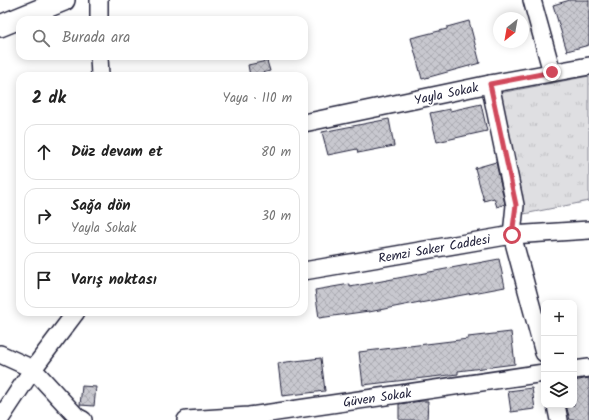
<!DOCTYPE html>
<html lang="tr">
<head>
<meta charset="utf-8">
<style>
	:root { --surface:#fff; --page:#f6f6f6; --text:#222; --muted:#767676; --line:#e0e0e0 }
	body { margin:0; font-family:Kalam,sans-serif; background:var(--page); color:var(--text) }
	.controls { position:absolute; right:12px; bottom:12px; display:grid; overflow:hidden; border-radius:8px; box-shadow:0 2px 10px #0003 }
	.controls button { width:36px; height:36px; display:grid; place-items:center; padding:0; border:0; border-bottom:1px solid var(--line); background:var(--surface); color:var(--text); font:20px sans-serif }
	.compass { position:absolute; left:493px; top:12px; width:36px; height:36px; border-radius:50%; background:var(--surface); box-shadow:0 2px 10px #0003; rotate:211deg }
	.stop { position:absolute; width:12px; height:12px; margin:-9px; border:3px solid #d1495b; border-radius:50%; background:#fff }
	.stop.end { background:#d1495b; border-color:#fff; box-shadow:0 1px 4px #0008 }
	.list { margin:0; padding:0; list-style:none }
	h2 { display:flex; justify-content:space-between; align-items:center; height:52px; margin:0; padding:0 16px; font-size:17px }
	h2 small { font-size:13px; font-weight:400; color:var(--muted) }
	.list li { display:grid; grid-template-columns:26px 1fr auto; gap:12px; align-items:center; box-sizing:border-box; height:56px; margin:0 8px 8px; padding:0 8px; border:1px solid var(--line); border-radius:12px }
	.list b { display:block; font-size:15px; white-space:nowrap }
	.list p { margin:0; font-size:13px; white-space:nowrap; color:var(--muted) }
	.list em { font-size:13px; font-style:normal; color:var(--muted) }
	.icon { flex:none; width:22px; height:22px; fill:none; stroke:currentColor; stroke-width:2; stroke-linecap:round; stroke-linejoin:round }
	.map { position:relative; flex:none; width:589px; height:420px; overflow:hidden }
	.search { position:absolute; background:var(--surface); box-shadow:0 2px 10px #0003; left:16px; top:16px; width:292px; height:44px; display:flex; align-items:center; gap:10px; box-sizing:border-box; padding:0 14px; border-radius:12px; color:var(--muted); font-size:15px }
	.panel { position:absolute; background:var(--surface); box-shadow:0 2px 10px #0003; left:16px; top:72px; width:292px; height:244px; border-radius:12px }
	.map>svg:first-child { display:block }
</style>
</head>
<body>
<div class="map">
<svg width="589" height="420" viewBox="0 0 589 420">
	<defs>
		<pattern id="park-tufts" width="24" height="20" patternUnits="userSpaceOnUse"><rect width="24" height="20" fill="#dfdfe2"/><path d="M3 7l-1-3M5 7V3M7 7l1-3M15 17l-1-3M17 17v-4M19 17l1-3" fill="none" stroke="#bfbfc3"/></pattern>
		<pattern id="building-cross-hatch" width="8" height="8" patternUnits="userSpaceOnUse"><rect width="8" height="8" fill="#c8c8cf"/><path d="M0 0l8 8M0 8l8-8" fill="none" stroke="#acacb3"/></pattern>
	</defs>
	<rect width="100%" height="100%" fill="#fff"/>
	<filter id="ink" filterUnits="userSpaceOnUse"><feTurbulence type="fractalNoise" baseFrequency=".025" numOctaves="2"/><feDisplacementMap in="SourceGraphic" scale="8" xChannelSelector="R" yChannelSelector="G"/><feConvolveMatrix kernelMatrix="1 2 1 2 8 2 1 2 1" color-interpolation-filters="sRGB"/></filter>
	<g filter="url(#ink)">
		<!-- park -->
		<path fill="url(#park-tufts)" stroke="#80808e" d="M589,76V201L524,214L500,93Z"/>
		<!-- building -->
		<g fill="url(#building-cross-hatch)" stroke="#22223b">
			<path d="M570,0H589V45L567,51L553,5Z"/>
			<path d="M469,21L480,63L422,79L411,38L447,29V27Z"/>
			<path d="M267,61L270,71L250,76L248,65Z"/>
			<path d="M481,104L487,131L437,142L430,113L450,109V111Z"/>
			<path d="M389,119L394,146L358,153L357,149L328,155L322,132Z"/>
			<path d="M496,162L505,204L497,207L494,198L484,201L475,168Z"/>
			<path d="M499,259L505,287L420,303V302L369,312V311L319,318L315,290L350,284V287Z"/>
			<path d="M511,332L515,364L458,371V374L363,385L359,352L468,339V337Z"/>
			<path d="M321,358L325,391L282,396L278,363Z"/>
			<path d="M589,378V420H570L566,405H574V381Z"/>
			<path d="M82,386L96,387L94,406L80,405Z"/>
			<path d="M532,388L535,409L511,412L508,391Z"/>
			<path d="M422,401H428L427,420H399V404Z"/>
		</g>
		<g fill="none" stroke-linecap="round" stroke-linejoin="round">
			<defs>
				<g id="minor">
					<path d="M99,0V20"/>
					<path d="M532,0L552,72"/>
					<path d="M99,56L100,76"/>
					<path d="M490,84L515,205L512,235L544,353"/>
					<path d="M304,123L490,84L589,66"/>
					<path d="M304,271L512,235L589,230"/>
					<path d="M0,354L33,369L77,417L83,420"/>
					<path d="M574,370L589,368"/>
					<path d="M556,405L559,420"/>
					<path d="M0,419L33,369L76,312"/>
					<path d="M186,420L249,416L544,373"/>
				</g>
				<path id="major" d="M0,26L64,0"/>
			</defs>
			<!-- minor casing -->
			<use href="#minor" stroke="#22223b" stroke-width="20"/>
			<!-- major casing -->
			<use href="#major" stroke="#22223b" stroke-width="24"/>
			<!-- minor -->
			<use href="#minor" stroke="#fff" stroke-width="17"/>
			<!-- major -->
			<use href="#major" stroke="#fff" stroke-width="21"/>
		</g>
	</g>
	<g fill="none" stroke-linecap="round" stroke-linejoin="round" filter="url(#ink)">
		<!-- route -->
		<path stroke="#d1495b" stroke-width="5" d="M512,235L516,205L490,84L552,72"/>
	</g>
	<g text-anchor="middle" stroke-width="3.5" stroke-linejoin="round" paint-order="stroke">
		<!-- street labels -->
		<g font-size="13" fill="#22223b" stroke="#fff">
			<text transform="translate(446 93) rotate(-12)" y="5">Yayla Sokak</text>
			<text transform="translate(434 248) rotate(-10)" y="5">Remzi Saker Caddesi</text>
			<text transform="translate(377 397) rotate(-8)" y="5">Güven Sokak</text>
		</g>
	</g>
</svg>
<div class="controls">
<button>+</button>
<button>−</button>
<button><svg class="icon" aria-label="layers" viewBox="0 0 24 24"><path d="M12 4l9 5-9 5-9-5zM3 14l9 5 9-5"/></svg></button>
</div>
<svg class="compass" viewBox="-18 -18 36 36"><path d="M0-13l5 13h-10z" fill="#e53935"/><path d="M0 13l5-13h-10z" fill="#767676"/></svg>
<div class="stop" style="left:512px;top:235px"></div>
<div class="stop end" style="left:552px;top:72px"></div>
<div class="search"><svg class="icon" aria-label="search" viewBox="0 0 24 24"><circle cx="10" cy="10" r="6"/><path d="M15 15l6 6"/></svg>Burada ara</div>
<section class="panel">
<h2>2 dk<small>Yaya · 110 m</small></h2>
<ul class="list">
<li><svg class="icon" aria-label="ahead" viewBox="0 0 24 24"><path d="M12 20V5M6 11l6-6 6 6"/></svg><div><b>Düz devam et</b></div><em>80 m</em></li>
<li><svg class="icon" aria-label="right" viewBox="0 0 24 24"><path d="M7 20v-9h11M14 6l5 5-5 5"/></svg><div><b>Sağa dön</b><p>Yayla Sokak</p></div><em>30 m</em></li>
<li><svg class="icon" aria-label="arrive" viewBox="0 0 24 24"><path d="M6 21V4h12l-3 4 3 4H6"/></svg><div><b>Varış noktası</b></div></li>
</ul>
</section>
</div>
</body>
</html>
